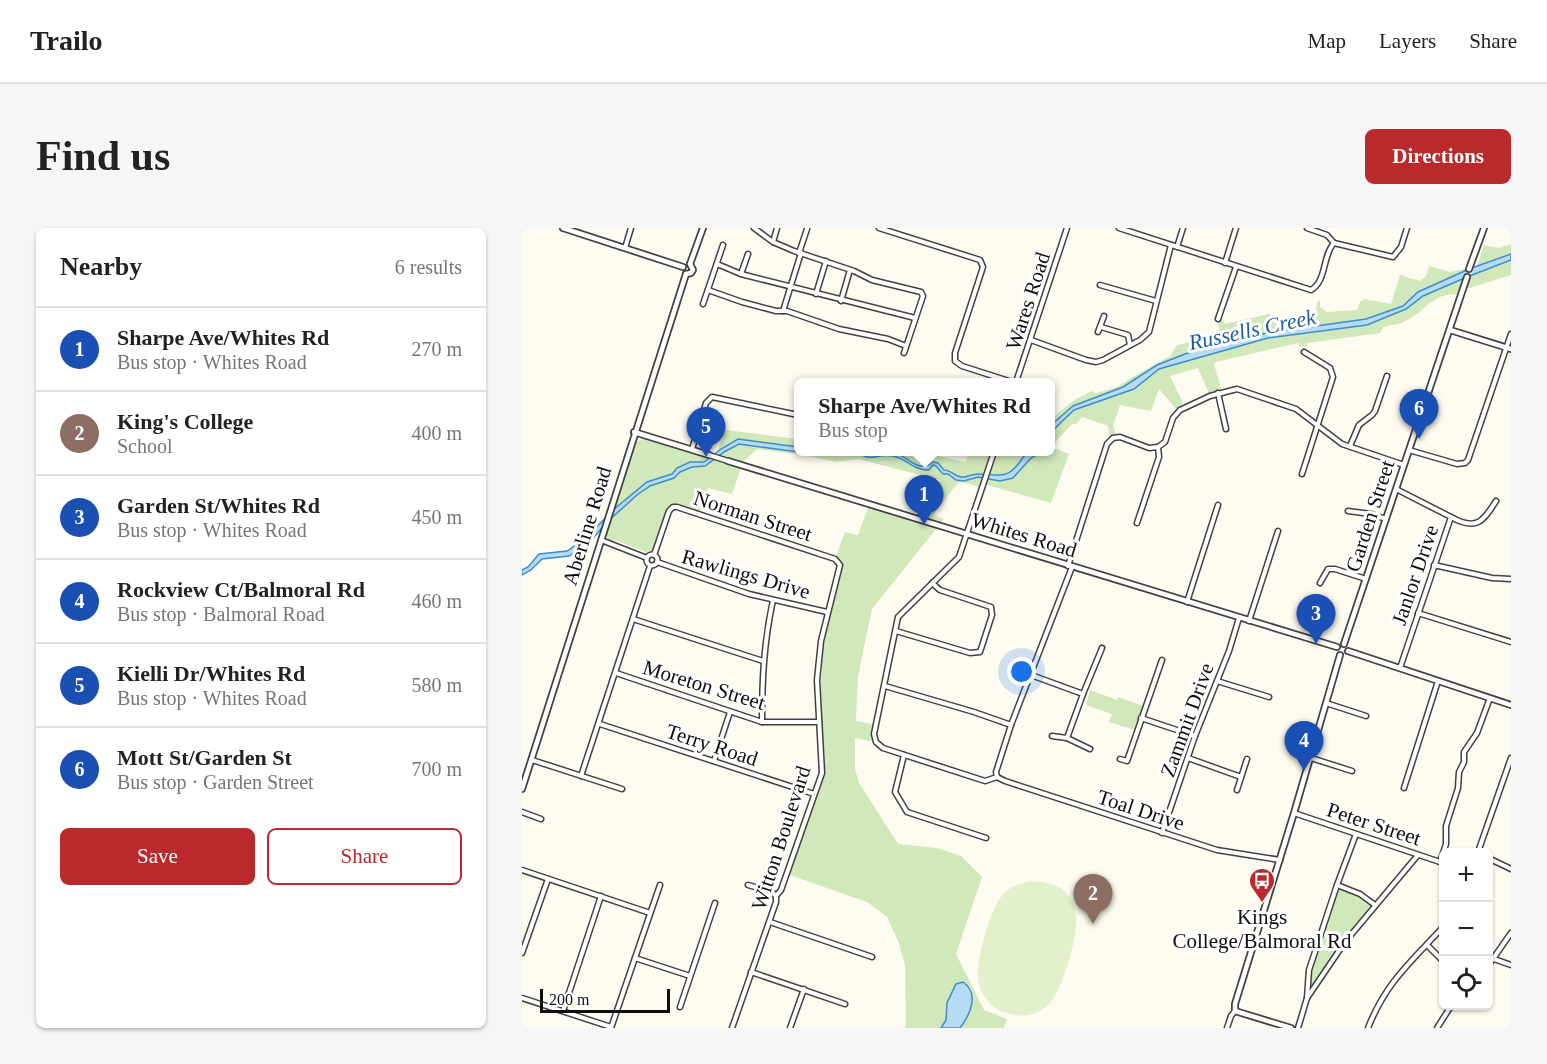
<!DOCTYPE html>
<html lang="en">
<head>
<meta charset="utf-8">
<style>
	:root { --surface:#fff; --page:#f6f6f6; --text:#222; --muted:#767676; --line:#e0e0e0; --accent:#ba2a2c }
	body { margin:0; font-family:"Times New Roman",serif; background:var(--page); color:var(--text) }
	.controls { position:absolute; right:18px; bottom:18px; display:grid; overflow:hidden; border-radius:9px; box-shadow:0 2px 4px #0004 }
	.controls button { width:54px; height:54px; display:grid; place-items:center; padding:0; border:0; border-bottom:2px solid var(--line); background:var(--surface); color:var(--text); font:30px sans-serif }
	.scale { position:absolute; left:18px; bottom:15px; width:130px; box-sizing:border-box; padding-left:6px; border:3px solid #0e0e0e; border-top:0; font-size:16px; line-height:21px; white-space:nowrap; color:#0e0e0e; -webkit-text-stroke:4px #fff; paint-order:stroke }
	.you { position:absolute; left:500px; top:444px; width:21px; height:21px; margin:-15px; border:4px solid #fff; border-radius:50%; background:#1a73e8; box-shadow:0 0 0 9px #1a73e833 }
	.badge { display:grid; place-items:center; width:39px; height:39px; border-radius:50%; background:var(--accent); color:#fff; font-size:20px; font-weight:700 }
	.pin { position:absolute; translate:-50% -50px; filter:drop-shadow(0 2px 3px #0008) }
	.pin::after { content:''; position:absolute; top:32px; width:21px; height:18px; background:inherit; clip-path:polygon(0 0,100% 0,50% 100%) }
	.popup { position:absolute; left:272px; top:150px; width:261px; height:78px; box-sizing:border-box; display:grid; place-content:center; border-radius:9px; background:var(--surface); filter:drop-shadow(0 2px 4px #0005); font-size:20px; white-space:nowrap; color:var(--muted) }
	.popup b { font-size:22px; color:var(--text) }
	.popup::after { content:''; position:absolute; left:50%; top:100%; margin-left:-12px; border:12px solid transparent; border-top-color:var(--surface) }
	.list { margin:0; padding:0; list-style:none }
	h2 { display:flex; justify-content:space-between; align-items:center; height:78px; margin:0; padding:0 24px; font-size:26px }
	h2 small { font-size:20px; font-weight:400; color:var(--muted) }
	.list li { display:grid; grid-template-columns:39px 1fr auto; gap:18px; align-items:center; box-sizing:border-box; height:84px; padding:0 24px; border-top:2px solid var(--line) }
	.list b { display:block; font-size:22px; white-space:nowrap }
	.list p { margin:0; font-size:20px; white-space:nowrap; color:var(--muted) }
	.list em { font-size:20px; font-style:normal; color:var(--muted) }
	.actions { display:flex; gap:12px; padding:18px 24px }
	.actions a { flex:1; padding:14px 0; border:2px solid var(--accent); border-radius:9px; text-align:center; font-size:21px; color:var(--accent) }
	.actions .main { background:var(--accent); color:#fff }
	.icon { flex:none; width:33px; height:33px; fill:none; stroke:currentColor; stroke-width:2; stroke-linecap:round; stroke-linejoin:round }
	.map { position:relative; flex:none; width:989px; height:800px; overflow:hidden; border-radius:9px }
	header { display:flex; align-items:center; gap:36px; box-sizing:border-box; height:84px; padding:0 30px; background:var(--surface); border-bottom:2px solid var(--line) }
	header strong { font-size:28px }
	nav { display:flex; gap:33px; margin-inline-start:auto; font-size:21px }
	.intro { display:flex; align-items:center; justify-content:space-between; box-sizing:border-box; height:144px; padding:0 36px }
	h1 { margin:0; font-size:42px }
	.button { padding:15px 27px; border-radius:9px; background:var(--accent); color:#fff; font-size:21px; font-weight:700 }
	main { display:flex; gap:36px; padding:0 36px }
	aside { flex:1; background:var(--surface); border-radius:9px; box-shadow:0 2px 4px #0004 }
	.map>svg:first-child { display:block }
</style>
</head>
<body>
<header>
<strong>Trailo</strong>
<nav><a>Map</a><a>Layers</a><a>Share</a></nav>
</header>
<div class="intro"><h1>Find us</h1><a class="button">Directions</a></div>
<main>
<aside>
<h2>Nearby<small>6 results</small></h2>
<ul class="list">
<li><span class="badge" style="background:#1a4fb4">1</span><div><b>Sharpe Ave/Whites Rd</b><p>Bus stop · Whites Road</p></div><em>270 m</em></li>
<li><span class="badge" style="background:#8d6e63">2</span><div><b>King's College</b><p>School</p></div><em>400 m</em></li>
<li><span class="badge" style="background:#1a4fb4">3</span><div><b>Garden St/Whites Rd</b><p>Bus stop · Whites Road</p></div><em>450 m</em></li>
<li><span class="badge" style="background:#1a4fb4">4</span><div><b>Rockview Ct/Balmoral Rd</b><p>Bus stop · Balmoral Road</p></div><em>460 m</em></li>
<li><span class="badge" style="background:#1a4fb4">5</span><div><b>Kielli Dr/Whites Rd</b><p>Bus stop · Whites Road</p></div><em>580 m</em></li>
<li><span class="badge" style="background:#1a4fb4">6</span><div><b>Mott St/Garden St</b><p>Bus stop · Garden Street</p></div><em>700 m</em></li>
</ul>
<div class="actions"><a class="main">Save</a><a>Share</a></div>
</aside>
<div class="map">
<svg width="989" height="800" viewBox="0 0 989 800">
	<rect width="100%" height="100%" fill="#fefcf0"/>
	<!-- green -->
	<g fill="#d0e8ba">
		<path d="M989,16V47L941,62L939,67C913,62 905,82 884,93C877,97 868,97 861,99L858,105L785,115V118L778,119L776,115L694,134L692,136L700,164L688,168L676,140L648,148L661,175L654,181L637,161L629,183L598,177L591,198L595,209L588,212L586,198L560,189L554,196H550L529,219L547,226L529,275L462,256L461,260L439,254L435,256L411,287L422,291L350,381L336,448L334,493L354,497V514L333,510V541L337,555L376,616L415,620L439,628L460,649L434,726L462,782L485,791L482,800H383L384,795L383,738L377,715L365,689L345,674L265,646L300,543L299,454L302,411L312,363L320,341L313,331L323,304L336,307L347,277L393,291L418,252L336,231L314,234L286,228L235,221L221,234L210,266L186,260L177,286L155,279L150,280L132,321L124,324L96,313L87,312L83,304L113,214L124,210L192,231L204,202L276,211V224H397L444,234L447,224H528V191L551,173L569,163L574,165L595,159L612,148L648,128L655,117L693,109L698,100L696,97L700,90L703,96L747,86L761,93L792,88L796,73H798V79L805,84L835,82L838,74L842,71L869,76L878,47L898,53L904,48L907,38L928,44L948,40L947,44L954,41L962,17L977,20Z"/>
		<path d="M568,462L595,472L596,469L621,478L613,502L587,494L590,486L564,477Z"/>
		<path d="M815,657L829,662L853,677L823,714L785,770L787,742Z"/>
	</g>
	<!-- pitch -->
	<path fill="#e2f0cc" d="M508,653C519,654 534,655 542,663C549,669 553,678 554,687C557,705 540,765 526,777C511,791 491,790 475,781C465,775 457,762 456,751C454,732 469,677 483,664C489,658 499,656 508,653Z"/>
	<!-- water -->
	<g fill="#b6dbf4" stroke="#3f8ec9" stroke-width="1.5">
		<path d="M989,26V32L945,49L901,68L884,81L845,97L746,110L637,141L612,161L552,182L528,205V198L551,178L601,159L635,137L663,126L744,105L844,91L881,78L896,64L947,41Z"/>
		<path d="M216,211L276,219V224L217,216L202,224L183,238L170,239L158,244L152,250L128,258L115,267L84,295L68,314L47,328L20,331L9,342L0,347V342L6,339L17,326L45,323L65,309L91,282L125,254L150,246L155,240L168,234H182L199,221Z"/>
		<path d="M333,224C339,223 342,227 347,227C355,228 363,223 372,225C386,227 396,247 411,234L416,235L422,242C429,242 432,248 439,249C445,250 451,245 457,246C485,248 488,250 504,225L520,224L509,230L491,250L478,253L456,249L442,253L434,252L426,246H421L414,238L411,237L407,242C392,243 384,230 371,228C353,225 354,235 333,224Z"/>
		<path d="M441,754C458,766 448,787 438,800H419L424,792L425,775L434,756Z"/>
	</g>
	<g fill="none" stroke-linecap="round" stroke-linejoin="round">
		<defs>
			<g id="minor">
				<path d="M232,0L251,14L272,23L332,43L350,52L399,64L401,68L382,125"/>
				<path d="M357,0L458,32L461,39L433,125V133L440,138L490,154"/>
				<path d="M597,0L789,62C805,53 800,28 812,15"/>
				<path d="M785,0L805,7L812,15"/>
				<path d="M251,14L255,0"/>
				<path d="M812,15L871,29L879,19L885,0"/>
				<path d="M655,19L661,0"/>
				<path d="M103,20L109,0"/>
				<path d="M277,25L285,1"/>
				<path d="M703,35L714,0"/>
				<path d="M195,36L219,46L393,90"/>
				<path d="M219,46L226,26"/>
				<path d="M578,57L634,73"/>
				<path d="M186,62L220,74L254,83H265L317,101L366,111L384,118"/>
				<path d="M294,66L304,33"/>
				<path d="M319,73L328,42"/>
				<path d="M181,76L201,17"/>
				<path d="M261,83L279,25"/>
				<path d="M696,91L714,39"/>
				<path d="M579,99L606,107L608,117"/>
				<path d="M576,104L582,88"/>
				<path d="M509,112L564,132L574,134L581,132L618,112L627,104L649,17"/>
				<path d="M494,154L545,0"/>
				<path d="M696,165L704,201"/>
				<path d="M828,218L837,197L850,187L853,183L865,148"/>
				<path d="M170,221L184,175L190,169L276,187"/>
				<path d="M887,222L935,236L943,235L946,232L989,106"/>
				<path d="M472,224L437,329L376,389L352,506L354,514L361,520L463,553L475,549"/>
				<path d="M187,227L206,233"/>
				<path d="M780,246L811,149L808,140L782,124"/>
				<path d="M874,261L929,289L878,440"/>
				<path d="M826,283L849,286L864,291"/>
				<path d="M929,289C954,303 961,294 974,273"/>
				<path d="M615,295L637,229L636,219"/>
				<path d="M79,312L125,330"/>
				<circle cx="130" cy="332" r="5.5"/>
				<path d="M132,327L147,283L151,279H155L313,331L318,337L299,413L295,452L300,545L259,662L254,668V674L210,800"/>
				<path d="M135,334L227,366L305,384"/>
				<path d="M912,337L970,350L989,351"/>
				<path d="M546,338L585,216L591,210L598,209L627,220L636,219L643,214L651,190L658,182L688,168L715,161L774,181L820,216L882,237"/>
				<path d="M798,355L806,341H813L844,351"/>
				<path d="M665,374L696,277"/>
				<path d="M896,385L989,414"/>
				<path d="M111,391L241,433"/>
				<path d="M727,393L756,303"/>
				<path d="M374,403L448,425L458,424L470,387L469,379L418,362L410,355"/>
				<path d="M94,445L240,494H297"/>
				<path d="M509,447L561,466L545,510"/>
				<path d="M695,453L747,469"/>
				<path d="M363,458L452,484L489,497"/>
				<path d="M561,466L580,420"/>
				<path d="M804,475L844,488"/>
				<path d="M619,490L673,508"/>
				<path d="M240,494C240,451 242,414 251,372"/>
				<path d="M78,496L292,566"/>
				<path d="M530,508L545,510L568,521"/>
				<path d="M382,527L373,564L385,584L464,610"/>
				<path d="M666,530L719,549"/>
				<path d="M789,530L830,543"/>
				<path d="M598,531L605,533L640,432"/>
				<path d="M10,532L100,561"/>
				<path d="M192,533L208,484"/>
				<path d="M59,548L128,338"/>
				<path d="M475,549L483,553L695,622L758,632"/>
				<path d="M475,549L474,544L489,497L550,339"/>
				<path d="M882,560L916,453"/>
				<path d="M715,562L725,531"/>
				<path d="M0,584L19,591"/>
				<path d="M772,585L921,635"/>
				<path d="M640,605L673,508L707,423L717,390"/>
				<path d="M956,624L989,530"/>
				<path d="M966,630L989,641"/>
				<path d="M918,634L924,616V598L936,560L937,544L942,534V524L955,505L968,470"/>
				<path d="M0,642L128,685"/>
				<path d="M226,657L250,664L254,668"/>
				<path d="M815,657L838,666L853,677"/>
				<path d="M248,694L350,729"/>
				<path d="M905,717L921,733"/>
				<path d="M0,725L26,651"/>
				<path d="M113,730L168,748"/>
				<path d="M972,731L989,737"/>
				<path d="M966,738L989,705"/>
				<path d="M229,744L323,776"/>
				<path d="M0,770L89,799"/>
				<path d="M785,770L787,742L815,657L834,606"/>
				<path d="M158,779L193,675"/>
				<path d="M41,783L79,668"/>
				<path d="M89,800L138,657"/>
				<path d="M268,800L282,761"/>
				<path d="M705,800L709,788L713,783"/>
				<path d="M776,800L785,770L823,714L896,627"/>
				<path d="M846,800C864,754 889,734 921,699"/>
				<path d="M915,800L929,778"/>
			</g>
			<g id="tertiary">
				<path d="M41,0L161,39"/>
				<path d="M168,36L181,0"/>
				<path d="M947,41L962,0"/>
				<path d="M164,46L169,45L171,42L168,36"/>
				<path d="M928,102L989,121"/>
				<path d="M112,204L187,227"/>
				<path d="M206,233L815,419"/>
				<path d="M822,416L945,49"/>
				<path d="M826,423L989,477"/>
				<path d="M0,561L164,46"/>
				<path d="M769,800L713,783V776L772,585L818,427"/>
			</g>
		</defs>
		<!-- minor casing -->
		<use href="#minor" stroke="#414141" stroke-width="7"/>
		<!-- tertiary casing -->
		<use href="#tertiary" stroke="#414141" stroke-width="8"/>
		<!-- minor -->
		<use href="#minor" stroke="#fff" stroke-width="4"/>
		<!-- tertiary -->
		<use href="#tertiary" stroke="#fff" stroke-width="4.5"/>
	</g>
	<!-- icons -->
	<defs>
		<symbol id="bus-pin" viewBox="-11 -11 22 30"><path d="M0 17L-7.5 6A9.5 9.5 0 1 1 7.5 6Z" fill="#ba2a2c" stroke="#fff"/><path d="M-5-6H5V4H4V6H2V4H-2V6H-4V4H-5ZM-3.5-4V0h7V-4ZM-3.5 1.2v1.5H-2V1.2ZM2 1.2v1.5H3.5V1.2Z" fill="#fff"/></symbol>
	</defs>
	<g fill-rule="evenodd">
		<use href="#bus-pin" x="725" y="638" width="30" height="40"/>
	</g>
	<g text-anchor="middle" stroke-width="6" stroke-linejoin="round" paint-order="stroke">
		<!-- street labels -->
		<g font-size="21" fill="#0e0e0e" stroke="#fff">
			<text transform="translate(506 73) rotate(-72)" y="7">Wares Road</text>
			<text transform="translate(231 288) rotate(18)" y="7">Norman Street</text>
			<text transform="translate(848 288) rotate(-72)" y="7">Garden Street</text>
			<text transform="translate(65 298) rotate(-73)" y="7">Aberline Road</text>
			<text transform="translate(502 307) rotate(17)" y="7">Whites Road</text>
			<text transform="translate(224 346) rotate(16)" y="7">Rawlings Drive</text>
			<text transform="translate(893 347) rotate(-71)" y="7">Janlor Drive</text>
			<text transform="translate(182 457) rotate(17)" y="7">Moreton Street</text>
			<text transform="translate(665 492) rotate(-70)" y="7">Zammit Drive</text>
			<text transform="translate(190 517) rotate(18)" y="7">Terry Road</text>
			<text transform="translate(619 582) rotate(18)" y="7">Toal Drive</text>
			<text transform="translate(852 596) rotate(18)" y="7">Peter Street</text>
			<text transform="translate(259 610) rotate(-72)" y="7">Witton Boulevard</text>
		</g>
		<!-- poi labels -->
		<g font-size="21" fill="#0e0e0e" stroke="#fff">
			<text x="740" y="696">Kings<tspan x="740" dy="24">College/Balmoral Rd</tspan></text>
		</g>
		<!-- water labels -->
		<g font-size="22" font-style="italic" fill="#1b609d" stroke="#fff">
			<text transform="translate(730 101) rotate(-12)" y="8">Russells Creek</text>
		</g>
	</g>
</svg>
<div class="controls">
<button>+</button>
<button>−</button>
<button><svg class="icon" aria-label="locate" viewBox="0 0 24 24"><circle cx="12" cy="12" r="6"/><path d="M12 2v4M12 18v4M2 12h4M18 12h4"/></svg></button>
</div>
<div class="scale">200 m</div>
<div class="you"></div>
<div class="pin badge" style="left:402px;top:297px;background:#1a4fb4">1</div>
<div class="popup"><b>Sharpe Ave/Whites Rd</b>Bus stop</div>
<div class="pin badge" style="left:571px;top:696px;background:#8d6e63">2</div>
<div class="pin badge" style="left:794px;top:416px;background:#1a4fb4">3</div>
<div class="pin badge" style="left:782px;top:543px;background:#1a4fb4">4</div>
<div class="pin badge" style="left:184px;top:229px;background:#1a4fb4">5</div>
<div class="pin badge" style="left:897px;top:211px;background:#1a4fb4">6</div>
</div>
</main>
</body>
</html>
